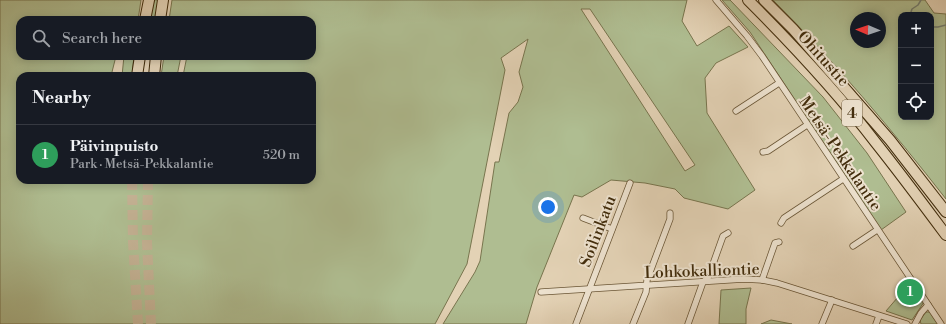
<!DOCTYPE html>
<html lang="en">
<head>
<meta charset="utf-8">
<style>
	:root { --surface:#171b24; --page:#242831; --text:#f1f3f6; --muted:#9ea1a6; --line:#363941; --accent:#1a73e8 }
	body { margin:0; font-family:"Libre Bodoni",serif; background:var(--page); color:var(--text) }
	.controls { position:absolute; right:12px; top:12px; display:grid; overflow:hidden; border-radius:8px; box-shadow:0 2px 10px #0003 }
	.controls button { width:36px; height:36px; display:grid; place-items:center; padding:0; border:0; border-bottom:1px solid var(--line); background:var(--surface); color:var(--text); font:20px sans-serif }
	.compass { position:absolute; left:850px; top:12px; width:36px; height:36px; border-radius:50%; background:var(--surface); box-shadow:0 2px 10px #0003; rotate:272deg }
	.you { position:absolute; left:548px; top:207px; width:14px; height:14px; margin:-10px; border:3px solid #fff; border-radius:50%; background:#1a73e8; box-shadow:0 0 0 6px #1a73e833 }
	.badge { display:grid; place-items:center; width:26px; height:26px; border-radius:50%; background:var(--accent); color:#fff; font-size:13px; font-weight:700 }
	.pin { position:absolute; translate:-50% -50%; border:2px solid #fff; box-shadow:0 1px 4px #0006 }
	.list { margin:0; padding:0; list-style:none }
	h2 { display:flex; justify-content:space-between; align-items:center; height:52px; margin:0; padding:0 16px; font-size:17px }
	h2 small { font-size:13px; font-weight:400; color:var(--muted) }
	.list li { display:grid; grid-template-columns:26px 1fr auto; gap:12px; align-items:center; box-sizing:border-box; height:60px; padding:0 16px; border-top:1px solid var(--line) }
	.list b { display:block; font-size:15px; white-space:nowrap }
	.list p { margin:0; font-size:13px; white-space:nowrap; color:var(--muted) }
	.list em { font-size:13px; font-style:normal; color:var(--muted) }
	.icon { flex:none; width:22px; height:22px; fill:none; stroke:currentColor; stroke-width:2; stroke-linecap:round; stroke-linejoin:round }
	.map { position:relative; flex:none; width:946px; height:324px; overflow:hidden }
	.search { position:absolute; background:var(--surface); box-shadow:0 2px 10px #0003; left:16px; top:16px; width:300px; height:44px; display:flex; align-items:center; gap:10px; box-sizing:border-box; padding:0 14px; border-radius:12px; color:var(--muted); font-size:15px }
	.panel { position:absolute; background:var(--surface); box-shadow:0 2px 10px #0003; left:16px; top:72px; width:300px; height:112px; border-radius:12px }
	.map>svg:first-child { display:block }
</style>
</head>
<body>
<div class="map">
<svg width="946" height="324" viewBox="0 0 946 324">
	<rect width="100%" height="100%" fill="#e3d2b5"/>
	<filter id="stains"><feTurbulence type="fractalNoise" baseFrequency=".005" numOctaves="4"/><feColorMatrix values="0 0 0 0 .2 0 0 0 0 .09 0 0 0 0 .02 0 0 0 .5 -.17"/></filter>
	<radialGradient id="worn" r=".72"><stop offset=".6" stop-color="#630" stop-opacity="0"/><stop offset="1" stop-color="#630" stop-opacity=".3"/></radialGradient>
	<!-- green -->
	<g fill="#afbd91" stroke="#78754e" fill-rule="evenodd">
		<path d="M0,0H141L138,20H20V56H116L111,76H20V180H312V76H183L187,56H312V20H169L172,0H687L682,21L697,46L729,26L748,47L716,63L705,78L707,113L755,190L728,209L684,198L675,189L645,183L611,180L582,197L574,195L537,287L526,324H443L475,272L480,261L495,162H499L509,113L518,102L523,87L519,72L528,39L501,58L505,70L467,264L435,324H0ZM581,9H590L695,165L685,171Z"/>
		<path d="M153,0H159L156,20H150Z"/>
		<path d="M722,0H730L823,97L867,153L906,212L881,230L750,32Z"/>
		<path d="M773,0H925L934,13L946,14V199C892,130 835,62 773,0ZM901,15H931V117H901ZM856,18H880V42H856Z"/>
		<path d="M124,56H134L132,76H122Z"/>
		<path d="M164,56H181L177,76H161Z"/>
		<path d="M910,283L924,302L912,320L886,311Z"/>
		<path d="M751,288L746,309V324H719L721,290Z"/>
		<path d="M926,312H931L939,324H921L920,320Z"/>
		<path d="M771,320L792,324H761Z"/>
	</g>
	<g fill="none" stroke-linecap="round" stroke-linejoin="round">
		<!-- stream -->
		<g stroke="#757f72" stroke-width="1.5">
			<path d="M910,15L912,9L918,5L921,0"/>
			<path d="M931,27H938L946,25"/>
		</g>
		<!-- motorway-tunnel -->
		<g stroke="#c3b193" stroke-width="10" stroke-dasharray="10 5" stroke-linecap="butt">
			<path d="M132,180L133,242L138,324"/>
			<path d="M148,180L147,243L151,324"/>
		</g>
		<defs>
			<g id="minor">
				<path d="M716,0L747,36L762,56L941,324"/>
				<path d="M736,111L779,83"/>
				<path d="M763,152L768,151L807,125"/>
				<path d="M583,218L612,229"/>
				<path d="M781,223L784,218L843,179"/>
				<path d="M853,246L877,230"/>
				<path d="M762,280L775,243L779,242"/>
				<path d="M541,292L744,279L762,280L777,283L907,324"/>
				<path d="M576,324L630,183"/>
				<path d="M633,324L646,292L647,280L670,219V213"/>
				<path d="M688,324L703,282L708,278L723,236L728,233"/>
				<path d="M822,324L832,300"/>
				<path d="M876,324L879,316"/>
				<path d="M915,324L921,313L928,305"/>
			</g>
			<g id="motorway">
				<path d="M748,0C793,45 837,92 876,143C900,173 923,204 946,235"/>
				<path d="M764,0L793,29L890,140L946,212"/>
				<path d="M145,20L149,0"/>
				<path d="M160,20L163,0"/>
				<path d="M137,76L140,56"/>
				<path d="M154,76L156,56"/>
			</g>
		</defs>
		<!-- minor casing -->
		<use href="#minor" stroke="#6a5636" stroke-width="7"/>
		<!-- motorway casing -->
		<use href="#motorway" stroke="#422d0c" stroke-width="12"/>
		<!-- minor -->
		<use href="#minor" stroke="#ede2cf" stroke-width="5.5"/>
		<!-- motorway -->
		<use href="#motorway" stroke="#e3d2b5" stroke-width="10"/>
	</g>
	<g text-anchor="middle" stroke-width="4" stroke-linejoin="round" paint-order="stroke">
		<!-- shield labels -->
		<rect fill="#ede2cf" stroke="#756346" stroke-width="1" x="842" y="100" width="20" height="26" rx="3"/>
		<g font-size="15" font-weight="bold" fill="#422d0c">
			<text x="852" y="118">4</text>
		</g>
		<!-- street labels -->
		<g font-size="16" fill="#422d0c" stroke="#ede2cf">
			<text transform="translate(824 58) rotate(48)" y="6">Ohitustie</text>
			<text transform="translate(841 153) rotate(56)" y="6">Metsä-Pekkalantie</text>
			<text transform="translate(597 231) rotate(-69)" y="6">Soilinkatu</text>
			<text transform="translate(702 270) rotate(-2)" y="6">Lohkokalliontie</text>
		</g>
	</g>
	<rect width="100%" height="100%" filter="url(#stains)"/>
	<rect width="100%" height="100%" fill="url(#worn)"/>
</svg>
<div class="controls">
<button>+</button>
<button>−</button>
<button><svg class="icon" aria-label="locate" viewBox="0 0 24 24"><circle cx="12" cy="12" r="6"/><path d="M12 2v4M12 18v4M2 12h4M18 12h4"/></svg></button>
</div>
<svg class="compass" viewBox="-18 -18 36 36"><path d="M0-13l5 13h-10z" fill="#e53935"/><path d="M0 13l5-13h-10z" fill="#9ea1a6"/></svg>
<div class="you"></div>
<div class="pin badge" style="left:910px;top:292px;background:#2e9e5b">1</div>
<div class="search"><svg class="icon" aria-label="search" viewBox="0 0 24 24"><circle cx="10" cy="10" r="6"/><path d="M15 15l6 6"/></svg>Search here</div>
<section class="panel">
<h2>Nearby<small></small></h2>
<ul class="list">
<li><span class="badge" style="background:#2e9e5b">1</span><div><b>Päivinpuisto</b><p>Park · Metsä-Pekkalantie</p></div><em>520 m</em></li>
</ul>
</section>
</div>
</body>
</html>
